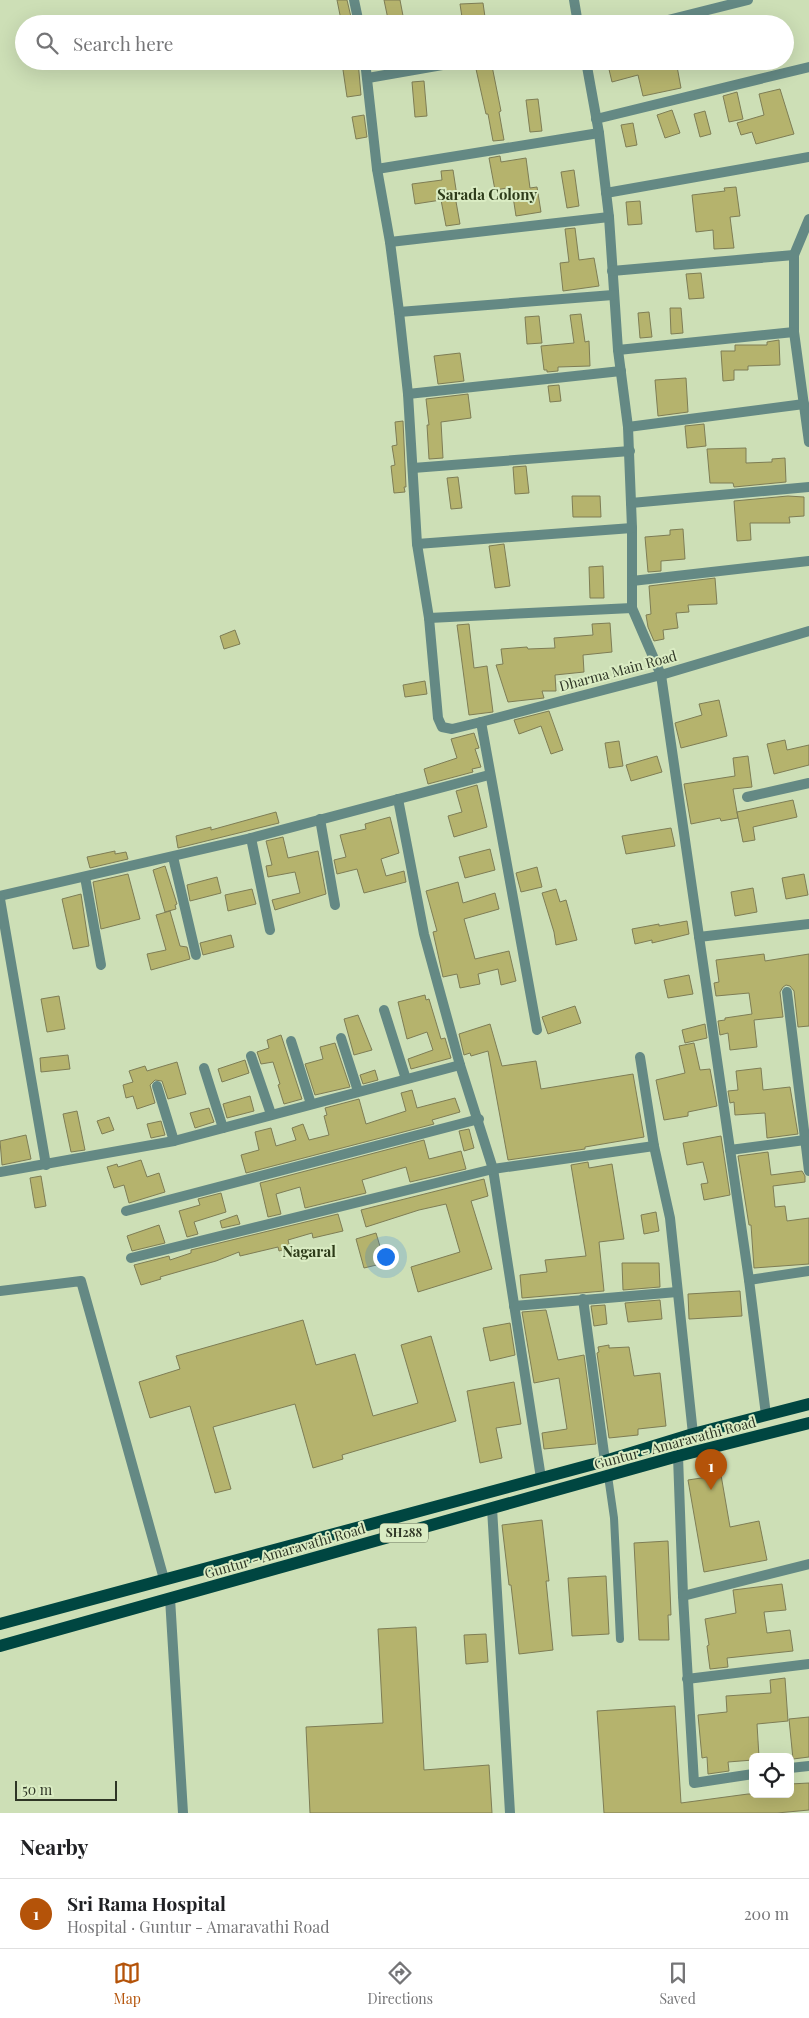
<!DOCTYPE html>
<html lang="en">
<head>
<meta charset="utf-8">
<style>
	:root { --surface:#fff; --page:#f6f6f6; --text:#202124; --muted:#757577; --line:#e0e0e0; --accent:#b45309 }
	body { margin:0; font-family:"Playfair Display",serif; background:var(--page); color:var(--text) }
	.controls { position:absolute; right:15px; bottom:15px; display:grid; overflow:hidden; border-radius:8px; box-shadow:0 5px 20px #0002 }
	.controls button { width:45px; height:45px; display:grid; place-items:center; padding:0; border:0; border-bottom:1px solid var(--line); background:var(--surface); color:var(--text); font:25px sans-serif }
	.scale { position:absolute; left:15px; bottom:12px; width:102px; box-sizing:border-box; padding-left:5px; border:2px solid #2e3525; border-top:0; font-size:14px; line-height:18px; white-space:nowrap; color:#2e3525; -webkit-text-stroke:4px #daecc3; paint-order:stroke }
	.you { position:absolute; left:385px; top:1256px; width:18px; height:18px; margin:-12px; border:4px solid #fff; border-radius:50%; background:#1a73e8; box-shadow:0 0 0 8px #1a73e833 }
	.badge { display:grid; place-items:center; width:32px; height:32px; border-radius:50%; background:var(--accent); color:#fff; font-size:16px; font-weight:700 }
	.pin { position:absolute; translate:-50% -41px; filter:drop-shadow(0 1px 2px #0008) }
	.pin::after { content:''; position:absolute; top:26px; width:18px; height:15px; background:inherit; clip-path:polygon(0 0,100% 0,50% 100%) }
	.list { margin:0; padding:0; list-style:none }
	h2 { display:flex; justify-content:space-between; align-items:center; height:65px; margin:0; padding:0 20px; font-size:21px }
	h2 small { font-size:16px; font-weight:400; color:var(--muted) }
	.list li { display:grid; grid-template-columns:32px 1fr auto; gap:15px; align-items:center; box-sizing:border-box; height:70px; padding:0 20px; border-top:1px solid var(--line) }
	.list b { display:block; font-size:19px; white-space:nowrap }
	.list p { margin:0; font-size:16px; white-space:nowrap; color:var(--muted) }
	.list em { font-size:16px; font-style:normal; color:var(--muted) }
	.icon { flex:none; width:28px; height:28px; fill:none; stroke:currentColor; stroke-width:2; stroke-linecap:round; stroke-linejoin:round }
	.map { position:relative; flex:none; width:809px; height:1813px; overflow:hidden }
	.search { position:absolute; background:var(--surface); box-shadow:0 5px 20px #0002; left:15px; right:15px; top:15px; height:55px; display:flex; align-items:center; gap:12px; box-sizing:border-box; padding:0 18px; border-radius:28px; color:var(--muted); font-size:19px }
	.sheet { height:135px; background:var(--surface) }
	nav { display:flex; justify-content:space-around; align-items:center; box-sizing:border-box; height:70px; border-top:1px solid var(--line); background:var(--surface); font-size:14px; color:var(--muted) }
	nav a { display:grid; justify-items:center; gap:2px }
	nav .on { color:var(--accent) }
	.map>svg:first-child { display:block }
</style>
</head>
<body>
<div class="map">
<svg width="809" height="1813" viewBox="0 0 809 1813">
	<rect width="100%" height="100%" fill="#cddfb6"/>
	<!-- building -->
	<g fill="#b5b36d" stroke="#7e7d55">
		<path d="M337,0H347L351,17L341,20Z"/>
		<path d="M384,0H400L404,21L389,24Z"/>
		<path d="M483,3L486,24H463L460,4Z"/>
		<path d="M358,61L361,95L347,97L342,63Z"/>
		<path d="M607,61H676L681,88L643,96L638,75L612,82Z"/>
		<path d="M492,66L501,111L499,112L504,140L493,141L488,114H486L476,69Z"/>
		<path d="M424,81L427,116L415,117L412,82Z"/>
		<path d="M780,89L794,134L756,144L752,132L741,135L737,123L764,115L759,94Z"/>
		<path d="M737,92L743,119L729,122L723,96Z"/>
		<path d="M538,99L542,131L530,132L526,100Z"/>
		<path d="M672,110L680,133L665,138L657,115Z"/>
		<path d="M705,111L711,134L700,137L694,114Z"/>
		<path d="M364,115L367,137L356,139L352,117Z"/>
		<path d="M633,123L637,145L626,147L621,125Z"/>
		<path d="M500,156L501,162L526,158L530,188L537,187L541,212L516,216L512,190H508L507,188L495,190L489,158Z"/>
		<path d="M453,170L457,196H455L460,224L446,226L441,200L415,204L412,184L442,180L441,171Z"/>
		<path d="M574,170L579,206L567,208L561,172Z"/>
		<path d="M736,187L740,216L730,217L734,248L714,249L713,230L696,232L692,195L725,191L724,188Z"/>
		<path d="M640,201L642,224L628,225L626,202Z"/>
		<path d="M575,228L579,260L594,258L599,286L563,291L560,263L569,262L565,229Z"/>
		<path d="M701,273L704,298L689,299L686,274Z"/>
		<path d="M670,308H681L683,333L671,334Z"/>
		<path d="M649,312L652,337L640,338L638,313Z"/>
		<path d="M581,314L585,342L589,341L590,366L558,367V371L547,372V370H544L541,346L574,343L570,315Z"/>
		<path d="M539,316L542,343L527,344L525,317Z"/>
		<path d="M779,340L780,365L748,366V370H734V380L723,381L721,351H735V345H767V342Z"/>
		<path d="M460,353L464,381L438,384L434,356Z"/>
		<path d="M686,378L688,412L658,416L655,380Z"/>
		<path d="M559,385L561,401L550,402L548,386Z"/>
		<path d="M468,394L471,418L441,422L443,458L429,459L427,425H429L426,399Z"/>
		<path d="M403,421L406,487H404L405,492L394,493L391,466L395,465L392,446L397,445L395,422Z"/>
		<path d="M704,424L706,446L687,448L685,426Z"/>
		<path d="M746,448V463L772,462V459L785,458L786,482L734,487L733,483H710L707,449Z"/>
		<path d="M526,466L529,493L515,494L513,467Z"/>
		<path d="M458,477L462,508L451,509L447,478Z"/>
		<path d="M572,496H600L601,517H573Z"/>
		<path d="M788,496L804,497V516L789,517L790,523H750L751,540L737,541L734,501Z"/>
		<path d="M683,529L685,559L661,561V571L648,572L645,537L670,535V530Z"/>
		<path d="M504,544L510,586L495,588L489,546Z"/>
		<path d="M603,566L604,598H590L589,567Z"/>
		<path d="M715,578L717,604L688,605L689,612L676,613L678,628L663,630L664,639L654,641L648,627L646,615L651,614L649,586Z"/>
		<path d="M610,623L612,652L583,655L584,672L555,675L556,691H542L544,698L508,702L496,665L503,664L501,649L527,647L528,649L555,648L554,638L593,635L592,624Z"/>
		<path d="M469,624L474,668L487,666L493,712L469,715L457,625Z"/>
		<path d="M235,630L240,644L224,649L220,636Z"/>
		<path d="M425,681L427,694L405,697L403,685Z"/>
		<path d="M719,700L727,736L681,748L675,723L702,715L699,704Z"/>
		<path d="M549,711L563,750L551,754L541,726L519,734L514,720Z"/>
		<path d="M474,733L479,748L475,749L481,767L472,769L473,772L428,784L424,769L457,758L451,739Z"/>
		<path d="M785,740L787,750L809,745V765L774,774L767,744Z"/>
		<path d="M619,741L623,766L609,768L605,743Z"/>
		<path d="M657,756L662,772L631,781L626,765Z"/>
		<path d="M748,756L752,787L733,789L738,818L721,821L720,818L691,824L684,784L735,776L733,758Z"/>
		<path d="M477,785L487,827L454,837L448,816L462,812L456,791Z"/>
		<path d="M793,800L797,817L753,827L755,840L743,842L737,812Z"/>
		<path d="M276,812L279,823L178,848L176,836L211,827V830Z"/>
		<path d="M390,817L399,853L381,859L386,876L404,871L406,882L364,893L357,869L337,874L334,860L346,857L340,835L366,829L365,824Z"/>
		<path d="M671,828L675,846L626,854L622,836Z"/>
		<path d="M283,837L288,858L318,851L326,894L275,910L272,900L300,893L295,872L268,877L266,866L272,865L266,841Z"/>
		<path d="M490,849L495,870L465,878L459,857Z"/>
		<path d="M115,851V854L126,852L128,859L90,868L87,857Z"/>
		<path d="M165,866L177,904L175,905L176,909L165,912L153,870Z"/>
		<path d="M537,867L542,887L521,892L516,873Z"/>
		<path d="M128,874L140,919L101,929L93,882Z"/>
		<path d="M804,874L808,895L786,899L782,878Z"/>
		<path d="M217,877L221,893L190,901L187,885Z"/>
		<path d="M458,882L463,903L495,893L499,909L464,919L475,959L509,951L516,981L501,985L498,969L478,974L480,984L460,988L457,974L443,977L433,932L437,931L426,891Z"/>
		<path d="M753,888L757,912L735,916L731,892Z"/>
		<path d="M252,889L256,904L228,911L225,895Z"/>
		<path d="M556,889L560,902L566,900L577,940L556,945L554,932L542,893Z"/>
		<path d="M81,894L89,946L73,949L62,899Z"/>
		<path d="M170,911L180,946L187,947L190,959L151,970L147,954L166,950L156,915Z"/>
		<path d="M687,921L689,934L652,943V940L635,944L632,929L659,924V926Z"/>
		<path d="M231,935L234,947L203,955L200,943Z"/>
		<path d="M764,954L765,961L809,954V1026L798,1027L794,991L790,986L786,985L783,987L780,992L783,1017L754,1020L757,1047L730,1050L728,1033L720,1035L718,1021L725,1020V1018L752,1014L749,993L716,996L714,983L719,982L716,960Z"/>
		<path d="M689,975L693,994L668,998L664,980Z"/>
		<path d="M425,995L426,1000L429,999L441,1039L445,1038L451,1058L411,1069L408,1059L433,1050L427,1032L407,1039L398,1002Z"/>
		<path d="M59,996L65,1029L47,1032L41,999Z"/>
		<path d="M575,1006L581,1023L548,1034L542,1017Z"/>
		<path d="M358,1015L372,1050L354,1055L344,1019Z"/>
		<path d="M490,1024L502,1066L536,1061L541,1089L633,1074L644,1137L585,1147V1149L508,1160L488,1051L471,1056L470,1053L464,1055L459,1034Z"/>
		<path d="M705,1024L707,1038L685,1043L682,1030Z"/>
		<path d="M281,1035L302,1099L284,1104L278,1085L280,1084L273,1062L261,1064L257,1052L269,1048L267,1040Z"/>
		<path d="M335,1043L350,1087L315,1095L305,1064L323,1059L320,1047Z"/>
		<path d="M694,1043L700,1070L710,1069L717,1106L688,1112V1116L664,1120L656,1080L685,1073L679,1046Z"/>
		<path d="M68,1055L70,1069L41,1072L40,1058Z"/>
		<path d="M245,1060L249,1073L222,1082L218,1069Z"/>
		<path d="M177,1062L186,1094L168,1099L162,1081L155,1080L150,1085L155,1103L137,1109L133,1096L126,1098L123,1085L133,1082L129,1071L145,1066L147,1071Z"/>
		<path d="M761,1068L763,1090L790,1087L798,1134L767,1138L765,1113L735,1115L734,1102L730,1103L728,1091L738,1090L736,1071Z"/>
		<path d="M375,1070L378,1080L363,1084L360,1075Z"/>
		<path d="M412,1090L417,1108L455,1098L460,1112L432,1120L434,1124L246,1173L241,1155L259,1150L255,1132L271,1128L276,1146L296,1140L292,1128L303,1124L309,1140L329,1135L324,1116L327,1115L325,1108L359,1099L366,1124L406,1111L401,1093Z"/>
		<path d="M250,1096L254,1111L227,1118L223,1104Z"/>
		<path d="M209,1108L214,1122L195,1128L190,1113Z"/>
		<path d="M77,1111L85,1150L71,1152L63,1114Z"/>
		<path d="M109,1117L114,1130L102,1134L97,1121Z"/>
		<path d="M161,1121L165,1135L151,1138L147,1124Z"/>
		<path d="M469,1129L474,1148L464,1151L459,1131Z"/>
		<path d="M26,1135L31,1159L2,1165L0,1141Z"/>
		<path d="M721,1136L730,1195L704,1200L701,1184L708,1183L703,1162L687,1165L683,1143Z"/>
		<path d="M424,1140L429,1159L461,1151L466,1169L410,1182L406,1167L362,1180L366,1193L305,1208L300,1187L276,1194L281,1214L268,1217L260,1183Z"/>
		<path d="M768,1152L771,1175L802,1171L805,1176V1182L773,1186L775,1207L785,1206L787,1221L809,1218V1264L754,1268L751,1225H749L738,1156Z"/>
		<path d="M141,1160L147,1177L159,1173L165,1192L129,1203L124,1185L114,1188L107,1167L117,1164L118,1167Z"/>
		<path d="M588,1162L589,1168L612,1164L624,1239L599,1242L604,1291L522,1298L520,1275L547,1272L545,1260L586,1256L571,1165Z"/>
		<path d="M41,1176L46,1206L35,1208L30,1178Z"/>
		<path d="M484,1179L488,1196L471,1201L492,1269L418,1292L411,1267L460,1252L446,1204L419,1210L366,1227L361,1210Z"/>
		<path d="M221,1193L226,1212L194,1222L198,1234L187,1237L179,1211L200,1205L198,1199Z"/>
		<path d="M656,1212L659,1231L644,1234L641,1215Z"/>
		<path d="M338,1214L343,1231L313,1238L312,1233L288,1240L290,1248L279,1251L278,1247L240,1256L239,1252L216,1261L160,1277L161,1279L141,1285L134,1265L169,1256L170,1260L191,1253V1250Z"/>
		<path d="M237,1215L240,1224L222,1228L220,1221Z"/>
		<path d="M159,1225L165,1243L132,1251L127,1236Z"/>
		<path d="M376,1233L385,1263L364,1268L356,1239Z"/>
		<path d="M622,1263H659L660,1287L623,1290Z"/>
		<path d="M740,1291L742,1316L689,1319L688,1294Z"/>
		<path d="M660,1300L662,1319L628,1322L625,1303Z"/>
		<path d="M605,1305L607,1324L594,1326L591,1306Z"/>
		<path d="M546,1310L558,1360L584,1355L596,1444L544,1449L542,1433L567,1429L559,1378L534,1383L522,1312Z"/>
		<path d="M303,1320L316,1365L355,1354L373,1416L418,1403L401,1345L431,1336L456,1421L342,1455L343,1459L313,1468L295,1404L213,1427L231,1489L215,1493L190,1406L150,1418L139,1382L180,1369L176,1356Z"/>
		<path d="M510,1323L515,1355L490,1361L483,1328Z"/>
		<path d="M609,1345V1348L629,1347L634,1376L660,1373L666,1426L638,1429V1435L609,1438L597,1353L599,1352L598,1347Z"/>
		<path d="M514,1382L521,1424L496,1428L502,1458L480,1463L467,1391Z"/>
		<path d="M721,1475L730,1527L759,1521L767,1560L704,1572L688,1480Z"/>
		<path d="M542,1520L549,1581H546L553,1650L519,1654L511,1585H509L502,1525Z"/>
		<path d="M668,1541L671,1615H668L669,1640H639L634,1543Z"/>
		<path d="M606,1576L609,1634L572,1636L568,1578Z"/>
		<path d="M782,1584L786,1610L764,1612L767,1633L790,1630L793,1651L727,1658L728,1667L710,1669L707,1646L709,1645L705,1619L736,1613L733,1590Z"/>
		<path d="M416,1627L424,1770L489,1765L492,1813H310L306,1727L383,1723L378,1629Z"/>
		<path d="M486,1634L488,1662L466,1664L464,1635Z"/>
		<path d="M785,1678L788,1721L757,1724L759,1757H753V1760L728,1762L729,1771L708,1774L707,1757L702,1758L698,1715L727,1712L726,1696L771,1693L770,1680Z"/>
		<path d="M675,1706L681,1803L748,1794H790V1784L809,1783V1810L777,1813H604L597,1711Z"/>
		<path d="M809,1717V1757L793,1759L789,1719Z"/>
	</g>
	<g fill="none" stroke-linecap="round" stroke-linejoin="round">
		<!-- lane -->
		<path stroke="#648984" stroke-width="8" d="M608,1476L614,1518L620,1639"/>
		<!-- street -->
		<g stroke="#648984" stroke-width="10">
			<path d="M354,0L359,24"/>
			<path d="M574,0L578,24"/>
			<path d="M652,24L748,0"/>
			<path d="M365,61L377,169L390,242L399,312L408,394L417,544L429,618L438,718L442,727L452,729L481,722L661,675L809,631"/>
			<path d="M586,61L599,133L609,217L618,350L628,427L632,528V608L661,675L749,1280L766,1415"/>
			<path d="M368,78L465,61"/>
			<path d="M596,119L809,67"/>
			<path d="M377,169L599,133"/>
			<path d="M606,193L809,157"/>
			<path d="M809,219L794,255V332L809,442"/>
			<path d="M390,242L609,217"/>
			<path d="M612,271L794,255"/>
			<path d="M399,312L613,295"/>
			<path d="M618,350L794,332"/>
			<path d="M408,394L621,371"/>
			<path d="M628,427L804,404"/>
			<path d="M413,468L630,451"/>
			<path d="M631,503L809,487"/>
			<path d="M417,544L632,528"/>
			<path d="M632,581L809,561"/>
			<path d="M429,618L632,608"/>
			<path d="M481,722L537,1030"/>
			<path d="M747,797L809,783"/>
			<path d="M398,799L424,934L460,1065L493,1169L541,1478"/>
			<path d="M320,819L335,905"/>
			<path d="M251,838L270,930"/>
			<path d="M173,857L196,955"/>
			<path d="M85,877L101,965"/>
			<path d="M0,896L251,838L489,775"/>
			<path d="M0,899L46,1165"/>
			<path d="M699,937L809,924"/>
			<path d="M787,992L809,1171"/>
			<path d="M384,1010L406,1079"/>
			<path d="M341,1038L358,1091"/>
			<path d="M291,1041L311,1104"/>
			<path d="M251,1056L271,1114"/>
			<path d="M640,1057L654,1146L670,1218L693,1434"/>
			<path d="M204,1068L223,1128"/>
			<path d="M157,1086L174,1141"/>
			<path d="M730,1150L805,1140"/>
			<path d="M0,1172L174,1141L460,1065"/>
			<path d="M126,1211L479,1119"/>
			<path d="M131,1258L493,1169L654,1146"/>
			<path d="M749,1280L809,1271"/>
			<path d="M0,1291L81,1281L164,1579"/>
			<path d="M583,1299L605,1461"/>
			<path d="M514,1306L677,1292"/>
			<path d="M678,1456L683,1596L694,1783L753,1774"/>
			<path d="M492,1508L510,1813"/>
			<path d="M683,1596L809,1564"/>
			<path d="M170,1598L183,1813"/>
			<path d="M687,1679L809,1664"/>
			<path d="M790,1768L809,1766"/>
		</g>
		<!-- primary -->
		<g stroke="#004641" stroke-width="12">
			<path d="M0,1624L605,1461L693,1434L809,1404"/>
			<path d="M0,1646L678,1456L809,1423"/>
		</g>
	</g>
	<g text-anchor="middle" stroke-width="4" stroke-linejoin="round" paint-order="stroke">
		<!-- shield labels -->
		<rect fill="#daecc3" stroke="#626c54" stroke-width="1" x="380" y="1523.5" width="48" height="19" rx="4"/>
		<g font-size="12" font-weight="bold" fill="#2e3525">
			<text x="404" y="1537">SH288</text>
		</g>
		<!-- street labels -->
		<g font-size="14" fill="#2e3525" stroke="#daecc3">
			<text transform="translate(618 671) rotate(-15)" y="5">Dharma Main Road</text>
			<text transform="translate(675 1443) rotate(-15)" y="5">Guntur - Amaravathi Road</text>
			<text transform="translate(285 1551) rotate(-16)" y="5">Guntur - Amaravathi Road</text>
		</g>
		<!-- neighbourhood labels -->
		<g font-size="15" font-weight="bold" fill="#2e3c1a" stroke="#daecc3">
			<text x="487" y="200">Sarada Colony</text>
			<text x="309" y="1257">Nagaral</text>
		</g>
	</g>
</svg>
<div class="controls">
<button><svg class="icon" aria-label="locate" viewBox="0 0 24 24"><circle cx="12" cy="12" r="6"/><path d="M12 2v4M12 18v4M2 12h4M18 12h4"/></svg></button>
</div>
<div class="scale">50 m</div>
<div class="you"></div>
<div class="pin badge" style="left:711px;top:1490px">1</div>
<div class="search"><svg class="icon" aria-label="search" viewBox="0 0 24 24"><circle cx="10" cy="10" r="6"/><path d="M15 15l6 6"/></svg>Search here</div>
</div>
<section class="sheet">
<h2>Nearby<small></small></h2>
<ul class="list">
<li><span class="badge">1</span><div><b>Sri Rama Hospital</b><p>Hospital · Guntur - Amaravathi Road</p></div><em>200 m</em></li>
</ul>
</section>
<nav>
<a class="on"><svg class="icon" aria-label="map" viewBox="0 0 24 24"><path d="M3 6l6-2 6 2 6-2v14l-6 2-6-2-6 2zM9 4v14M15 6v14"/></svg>Map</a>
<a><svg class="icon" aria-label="directions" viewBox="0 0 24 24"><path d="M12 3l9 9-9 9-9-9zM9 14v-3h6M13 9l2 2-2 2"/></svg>Directions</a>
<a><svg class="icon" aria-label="saved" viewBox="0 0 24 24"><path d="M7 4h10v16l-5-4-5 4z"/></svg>Saved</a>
</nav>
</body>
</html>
